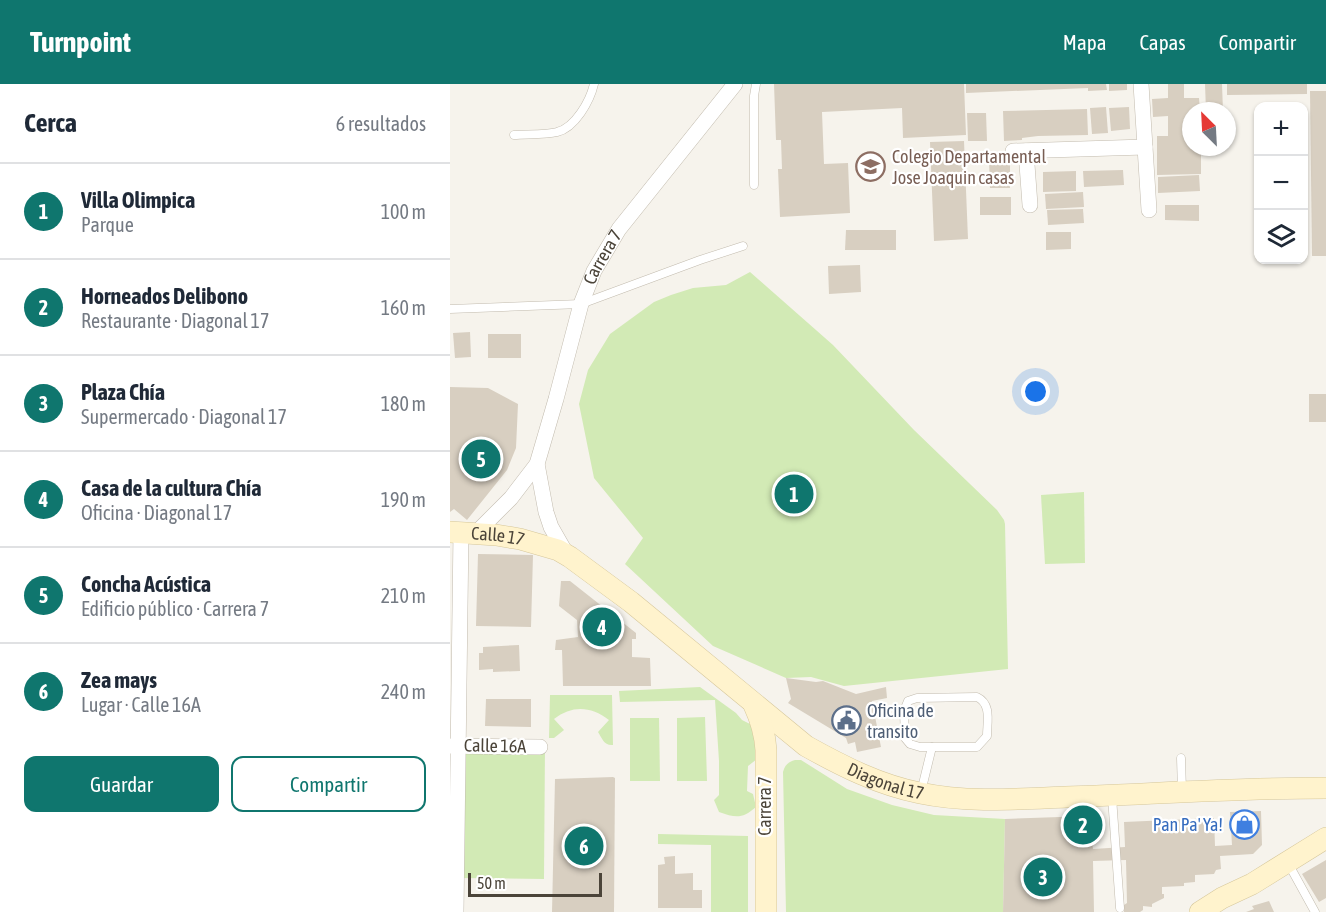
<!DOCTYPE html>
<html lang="es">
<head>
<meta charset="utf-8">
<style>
	:root { --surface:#fff; --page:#f2f2f3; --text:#1f2937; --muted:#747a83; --line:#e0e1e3; --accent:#0f766e }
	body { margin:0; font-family:"Asap Condensed",sans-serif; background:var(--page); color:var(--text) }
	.controls { position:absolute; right:18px; top:18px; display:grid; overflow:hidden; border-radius:12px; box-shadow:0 2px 4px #0004 }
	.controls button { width:54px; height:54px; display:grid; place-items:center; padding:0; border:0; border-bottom:2px solid var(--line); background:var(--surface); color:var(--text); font:30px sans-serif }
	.compass { position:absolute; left:732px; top:18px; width:54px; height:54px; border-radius:50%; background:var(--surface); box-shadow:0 2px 4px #0004; rotate:336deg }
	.scale { position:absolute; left:18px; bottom:15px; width:134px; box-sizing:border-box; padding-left:6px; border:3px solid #4b4439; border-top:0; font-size:16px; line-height:21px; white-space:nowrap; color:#4b4439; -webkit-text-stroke:4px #fff; paint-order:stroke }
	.you { position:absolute; left:586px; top:308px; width:21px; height:21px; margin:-15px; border:4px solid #fff; border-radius:50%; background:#1a73e8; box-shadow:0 0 0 9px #1a73e833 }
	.badge { display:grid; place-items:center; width:39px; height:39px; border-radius:50%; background:var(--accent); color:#fff; font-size:20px; font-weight:700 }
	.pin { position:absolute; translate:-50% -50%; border:3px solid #fff; box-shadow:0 2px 6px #0006 }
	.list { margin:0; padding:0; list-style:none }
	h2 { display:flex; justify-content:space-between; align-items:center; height:78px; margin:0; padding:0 24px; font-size:26px }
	h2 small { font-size:20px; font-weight:400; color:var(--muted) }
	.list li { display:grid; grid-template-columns:39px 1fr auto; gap:18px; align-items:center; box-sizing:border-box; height:96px; padding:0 24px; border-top:2px solid var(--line) }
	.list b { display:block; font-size:22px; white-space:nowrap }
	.list p { margin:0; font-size:20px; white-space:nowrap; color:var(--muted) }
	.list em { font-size:20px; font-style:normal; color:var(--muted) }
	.actions { display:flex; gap:12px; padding:18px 24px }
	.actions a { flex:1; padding:14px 0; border:2px solid var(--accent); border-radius:12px; text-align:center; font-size:21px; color:var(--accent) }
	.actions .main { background:var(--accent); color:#fff }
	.icon { flex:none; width:33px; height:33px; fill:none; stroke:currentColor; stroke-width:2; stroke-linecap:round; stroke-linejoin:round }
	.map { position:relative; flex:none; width:876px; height:828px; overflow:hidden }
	header { display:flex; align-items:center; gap:36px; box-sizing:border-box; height:84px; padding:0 30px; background:var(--accent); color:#fff }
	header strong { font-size:28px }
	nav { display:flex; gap:33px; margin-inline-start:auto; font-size:21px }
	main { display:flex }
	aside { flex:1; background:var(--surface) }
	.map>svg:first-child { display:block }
</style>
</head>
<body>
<header>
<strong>Turnpoint</strong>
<nav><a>Mapa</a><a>Capas</a><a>Compartir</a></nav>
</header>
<main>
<aside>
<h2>Cerca<small>6 resultados</small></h2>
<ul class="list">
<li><span class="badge">1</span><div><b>Villa Olimpica</b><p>Parque</p></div><em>100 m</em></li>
<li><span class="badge">2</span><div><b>Horneados Delibono</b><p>Restaurante · Diagonal 17</p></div><em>160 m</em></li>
<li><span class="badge">3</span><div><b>Plaza Chía</b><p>Supermercado · Diagonal 17</p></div><em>180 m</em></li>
<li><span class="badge">4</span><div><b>Casa de la cultura Chía</b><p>Oficina · Diagonal 17</p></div><em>190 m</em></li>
<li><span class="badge">5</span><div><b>Concha Acústica</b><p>Edificio público · Carrera 7</p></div><em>210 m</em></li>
<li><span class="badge">6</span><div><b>Zea mays</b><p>Lugar · Calle 16A</p></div><em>240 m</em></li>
</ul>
<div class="actions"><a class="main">Guardar</a><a>Compartir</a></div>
</aside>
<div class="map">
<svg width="876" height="828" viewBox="0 0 876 828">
	<rect width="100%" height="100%" fill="#f6f3ec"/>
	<!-- green -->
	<g fill="#d2eab5">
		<path d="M300,188L383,261L464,346L547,426L554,436L555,440L558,585L394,602L361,593L336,594L263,562L175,480L193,454L144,394L129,320L138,286L160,250L204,218L221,211L243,204L276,201Z"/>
		<path d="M634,408L635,479L595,480L591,411Z"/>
		<path d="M250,603L286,629L292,636L304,642L307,675L298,682L297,707L303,710L306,723C292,735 286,734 269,728L264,716L269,711V677L265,616L170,618L169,607Z"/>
		<path d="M100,611H162L163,661C154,662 152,654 148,648L159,636C141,622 122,621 104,635L114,646L104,654H99Z"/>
		<path d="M255,633L257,697H227V634Z"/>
		<path d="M180,634H209L210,697H180Z"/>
		<path d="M9,662H95L94,795L7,794Z"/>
		<path d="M345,676H351L397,705L442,721L484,731L555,735L553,828H336L333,688C335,681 338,678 345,676Z"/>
		<path d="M208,750L298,752V828H261V761L208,760Z"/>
	</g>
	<!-- building -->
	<g fill="#d8cfc1">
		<path d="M324,0H514L516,51L453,54L452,24L372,28L374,80L398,79L400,129L330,133L328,85H332L331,56H326Z"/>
		<path d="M516,0H656L657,6L638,7V4L516,9Z"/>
		<path d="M659,0H677V6L659,7Z"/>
		<path d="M718,0H734V14H749L750,27H741V63H751V90L707,91V52H718V32L703,33L702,15L718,14Z"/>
		<path d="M755,0H772L773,27H756Z"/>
		<path d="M777,0H857V10L777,11Z"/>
		<path d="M860,7H876V172H862Z"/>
		<path d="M656,23L658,49L642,50L640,24Z"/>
		<path d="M679,23L680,45L661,47L659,24Z"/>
		<path d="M637,25L638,51L588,52L572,54V56L554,57L553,27Z"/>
		<path d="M517,29H536L537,57H518Z"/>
		<path d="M514,57L518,155L484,157L480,58Z"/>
		<path d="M560,74V104H540L539,75Z"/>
		<path d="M673,86L674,101L634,103L633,87Z"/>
		<path d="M626,87V107L593,108V88Z"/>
		<path d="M749,91L750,107L708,109V93Z"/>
		<path d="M633,108L634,123L596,125L595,110Z"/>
		<rect x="530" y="113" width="31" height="18"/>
		<path d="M715,121H749V137L715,136Z"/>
		<path d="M633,125L634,139L598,141L597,126Z"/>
		<path d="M396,146H446V166H395Z"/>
		<path d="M596,148H621V165L596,166Z"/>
		<path d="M410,181L411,208L379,210L378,182Z"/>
		<path d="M20,248L21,273L5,274L3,249Z"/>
		<rect x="38" y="250" width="33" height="24"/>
		<path d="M0,303L38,304L68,320L66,364L57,386L17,436L4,425L0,428Z"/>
		<rect x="859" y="310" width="17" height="28"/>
		<path d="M28,470L83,471L81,543L26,542Z"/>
		<path d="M111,497H120L186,549V555H182V573L200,574L201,602H113L112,566H105L106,556L128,553L127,536L109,522Z"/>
		<path d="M69,561L70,587L43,588V585L29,586V569H33V563Z"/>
		<path d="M336,594L366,598L373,597L406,610L436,603L437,614L422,617L431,663L407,668L405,658L398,660L396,654L338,619L341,615Z"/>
		<path d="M36,615H81V643L35,642Z"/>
		<path d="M163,693L165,694L164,828H102L105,695Z"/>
		<path d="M811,727L812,761L803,770L770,772L771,785L766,786L764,790L745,791V798L734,799V802L712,803V810H714V814L702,820V823L693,822V826L690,828H674V821L677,819L676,776L643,777L644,828H553L555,735L639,732L643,765L675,763L674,738L764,734L765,762L782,761L780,728Z"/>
		<path d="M225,772V790L243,789V806H252V824H208V781L215,780L214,773Z"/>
		<path d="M876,776V814L869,818L852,790Z"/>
		<path d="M819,817L824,828H796L804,825L802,822Z"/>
	</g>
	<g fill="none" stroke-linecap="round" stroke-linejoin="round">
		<defs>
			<g id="lane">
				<path d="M64,51C76,50 96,51 107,48C125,44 140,17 144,0"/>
				<path d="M304,101V12L306,0"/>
				<path d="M0,225L131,220L250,176L293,162"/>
				<path d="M527,613C542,620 537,638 537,652L527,663H470L460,660L455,654L454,627L458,617L467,614Z"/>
				<path d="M731,674L732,707"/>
				<path d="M471,708L482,663"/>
				<path d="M662,713L670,824"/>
				<path d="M838,779L865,828"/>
			</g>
			<g id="street">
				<path d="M691,0L699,126"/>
				<path d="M563,67L695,63"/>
				<path d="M576,67L580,121"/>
				<path d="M87,380L96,428L101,443L113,464"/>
				<path id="s1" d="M26,449L61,414L87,380L106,315L131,220L144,187L169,145L285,0"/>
				<path d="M0,662L90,663"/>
				<path d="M6,828L11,448"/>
			</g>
			<g id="secondary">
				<path id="s2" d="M0,448L46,451L70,455L108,466L120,473L181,518L356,662C392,682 429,701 470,709C517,719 568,715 616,713C702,710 789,704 876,704"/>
				<path d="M304,621C311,636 315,650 316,666V828"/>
				<path d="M750,828L772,814L802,800L876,754"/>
			</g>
		</defs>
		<!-- lane casing -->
		<use href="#lane" stroke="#c2bbae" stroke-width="9"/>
		<!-- street casing -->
		<use href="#street" stroke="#c2bbae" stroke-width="16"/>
		<!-- secondary casing -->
		<use href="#secondary" stroke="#d6c79b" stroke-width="22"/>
		<!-- lane -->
		<use href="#lane" stroke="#fff" stroke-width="8"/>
		<!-- street -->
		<use href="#street" stroke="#fff" stroke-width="15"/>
		<!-- secondary -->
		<use href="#secondary" stroke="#fff3cd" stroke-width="21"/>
	</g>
	<!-- icons -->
	<defs>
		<symbol id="school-ring" viewBox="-11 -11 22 22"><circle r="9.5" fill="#fff" stroke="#8d6e63" stroke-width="1.5"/><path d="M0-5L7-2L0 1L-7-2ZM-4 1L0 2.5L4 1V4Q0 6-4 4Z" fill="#8d6e63"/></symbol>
		<symbol id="civic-ring" viewBox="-11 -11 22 22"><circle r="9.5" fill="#fff" stroke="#5c6f8a" stroke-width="1.5"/><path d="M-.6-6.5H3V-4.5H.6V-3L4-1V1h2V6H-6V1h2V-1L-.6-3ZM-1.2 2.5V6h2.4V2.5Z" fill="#5c6f8a"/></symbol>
		<symbol id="shop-ring" viewBox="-11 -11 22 22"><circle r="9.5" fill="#fff" stroke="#3f7fe0" stroke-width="1.5"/><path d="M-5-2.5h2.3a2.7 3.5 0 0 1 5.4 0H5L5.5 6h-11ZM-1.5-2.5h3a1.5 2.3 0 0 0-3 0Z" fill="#3f7fe0"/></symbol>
	</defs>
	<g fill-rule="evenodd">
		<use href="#school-ring" x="404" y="66" width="33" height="33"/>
		<use href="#civic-ring" x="380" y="620" width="33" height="33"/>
		<use href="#shop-ring" x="778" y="724" width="33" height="33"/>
	</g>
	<g text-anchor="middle" stroke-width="4.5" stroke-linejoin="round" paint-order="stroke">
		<!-- education labels -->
		<g font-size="18" fill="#785e54" stroke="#fff" text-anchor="start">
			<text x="442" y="79">Colegio Departamental<tspan x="442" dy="21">Jose Joaquin casas</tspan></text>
		</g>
		<!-- street labels -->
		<g font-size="18" fill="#4b4439" stroke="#fff">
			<text dy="6" stroke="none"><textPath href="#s1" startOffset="310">Carrera 7</textPath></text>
			<text dy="6" stroke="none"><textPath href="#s2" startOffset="48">Calle 17</textPath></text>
			<text transform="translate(45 662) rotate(1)" y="6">Calle 16A</text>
			<text dy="6" stroke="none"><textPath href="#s2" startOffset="514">Diagonal 17</textPath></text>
			<text transform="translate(315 722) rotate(-90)" y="6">Carrera 7</text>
		</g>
		<!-- service labels -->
		<g font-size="18" fill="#4e5e75" stroke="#fff" text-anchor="start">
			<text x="417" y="633">Oficina de<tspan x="417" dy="21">transito</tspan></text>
		</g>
		<!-- shop labels -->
		<g font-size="18" fill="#366cbe" stroke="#fff" text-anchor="end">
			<text x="773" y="747">Pan Pa' Ya!</text>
		</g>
	</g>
</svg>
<div class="controls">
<button>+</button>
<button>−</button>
<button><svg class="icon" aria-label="layers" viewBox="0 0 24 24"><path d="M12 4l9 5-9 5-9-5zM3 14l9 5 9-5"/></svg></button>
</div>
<svg class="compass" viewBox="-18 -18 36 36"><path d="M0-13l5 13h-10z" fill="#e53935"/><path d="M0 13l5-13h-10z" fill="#747a83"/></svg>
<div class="scale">50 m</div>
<div class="you"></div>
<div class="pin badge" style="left:344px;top:410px">1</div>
<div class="pin badge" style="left:633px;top:741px">2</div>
<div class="pin badge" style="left:593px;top:793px">3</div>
<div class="pin badge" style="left:152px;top:543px">4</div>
<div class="pin badge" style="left:31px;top:375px">5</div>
<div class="pin badge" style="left:134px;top:762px">6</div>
</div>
</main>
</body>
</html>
